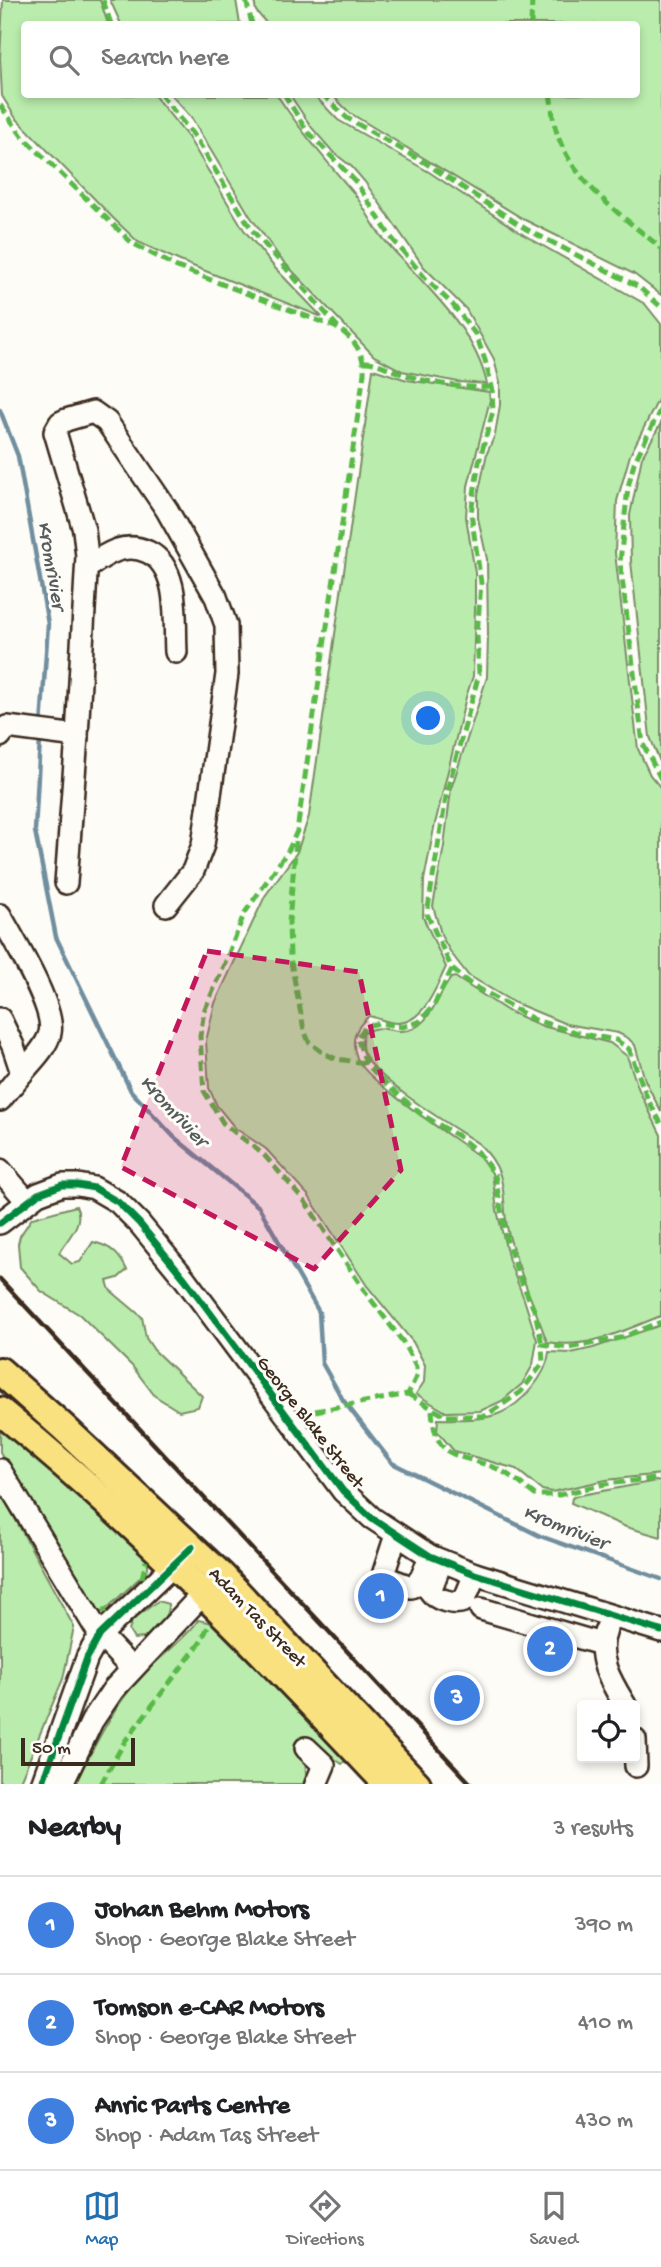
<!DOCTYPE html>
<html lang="en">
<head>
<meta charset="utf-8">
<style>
	:root { --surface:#fff; --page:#f6f6f6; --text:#202124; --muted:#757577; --line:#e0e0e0; --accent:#1f6fb2 }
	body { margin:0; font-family:"Gochi Hand",sans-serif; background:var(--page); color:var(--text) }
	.controls { position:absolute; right:21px; bottom:21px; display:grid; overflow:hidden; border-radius:7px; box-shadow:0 4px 10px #0003 }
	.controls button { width:63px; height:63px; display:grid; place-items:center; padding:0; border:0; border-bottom:2px solid var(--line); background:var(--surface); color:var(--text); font:35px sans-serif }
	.scale { position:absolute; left:21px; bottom:18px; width:114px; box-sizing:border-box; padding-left:7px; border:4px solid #3b2a1e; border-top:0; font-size:19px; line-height:24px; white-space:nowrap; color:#3b2a1e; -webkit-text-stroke:5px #fdfcf7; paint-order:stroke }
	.you { position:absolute; left:429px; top:719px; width:24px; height:24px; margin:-18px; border:5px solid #fff; border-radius:50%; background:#1a73e8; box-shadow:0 0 0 10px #1a73e833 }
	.badge { display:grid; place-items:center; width:46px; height:46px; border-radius:50%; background:var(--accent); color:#fff; font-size:23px; font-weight:700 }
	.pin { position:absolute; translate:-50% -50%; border:4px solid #fff; box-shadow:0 2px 7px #0006 }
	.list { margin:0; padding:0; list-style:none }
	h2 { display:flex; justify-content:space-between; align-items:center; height:91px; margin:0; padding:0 28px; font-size:30px }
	h2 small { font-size:23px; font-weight:400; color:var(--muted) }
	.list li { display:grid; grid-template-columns:46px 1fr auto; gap:21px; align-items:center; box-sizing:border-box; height:98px; padding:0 28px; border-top:2px solid var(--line) }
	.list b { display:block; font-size:26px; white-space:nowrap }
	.list p { margin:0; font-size:23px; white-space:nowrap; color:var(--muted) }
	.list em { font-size:23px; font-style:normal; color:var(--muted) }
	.icon { flex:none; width:38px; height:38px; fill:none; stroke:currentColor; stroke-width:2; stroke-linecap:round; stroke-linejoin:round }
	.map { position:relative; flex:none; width:661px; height:1784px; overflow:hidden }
	.search { position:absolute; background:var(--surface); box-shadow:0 4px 10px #0003; left:21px; right:21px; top:21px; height:77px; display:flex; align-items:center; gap:18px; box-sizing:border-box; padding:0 24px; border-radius:7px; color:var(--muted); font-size:26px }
	.sheet { height:385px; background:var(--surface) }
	nav { display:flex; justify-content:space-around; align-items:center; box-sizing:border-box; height:98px; border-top:2px solid var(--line); background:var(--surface); font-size:19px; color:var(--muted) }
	nav a { display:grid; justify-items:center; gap:4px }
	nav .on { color:var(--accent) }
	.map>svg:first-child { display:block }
</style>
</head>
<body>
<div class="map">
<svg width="661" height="1784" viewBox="0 0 661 1784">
	<rect width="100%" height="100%" fill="#fdfcf7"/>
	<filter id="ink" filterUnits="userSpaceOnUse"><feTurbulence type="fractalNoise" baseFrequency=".0143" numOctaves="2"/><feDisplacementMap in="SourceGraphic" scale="14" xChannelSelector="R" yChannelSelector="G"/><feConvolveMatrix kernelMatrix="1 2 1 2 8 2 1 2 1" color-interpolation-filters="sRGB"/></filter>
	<g filter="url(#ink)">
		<!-- green -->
		<g fill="#baedad" stroke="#7a8c66" stroke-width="2">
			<path d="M3,0H100L108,24H24V94L154,95L188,137L244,230L275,268L322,317L180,261L138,242L113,218L15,117L2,96L0,58Z"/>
			<path d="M110,0H236L240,24H121Z"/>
			<path d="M254,0H661V295L634,274L525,220L350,113L332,95L636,94V24H267L256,11Z"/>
			<path d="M171,95H277C300,130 325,160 353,192C364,206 371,223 382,237C420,282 474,325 487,384L458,382L402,371L374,356L281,259L250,216L191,117Z"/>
			<path d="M290,95H314L338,120L429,172L524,235L645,304L661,324V394L630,455L617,501L615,553L638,749L650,775L661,788V1112L645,1080L635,1045L628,1038L618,1033L566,1024L513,1002L468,975L451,953L442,937L433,906L444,846L451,789L487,677L488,635L487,559L478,518V495L487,453L495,435L500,405V383L494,359L466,309L424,267L365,182L352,167L333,152L312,128Z"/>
			<path d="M373,369L407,380L489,392L490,400L468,486L466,517L475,573V607L473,676L466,697L434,828L424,880L423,917L446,967C436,987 424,1023 397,1023C388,1023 378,1018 369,1016C355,1028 350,1040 357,1058C365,1081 456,1139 480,1157L492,1173L497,1210L509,1261L524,1299L537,1340L533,1365L522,1384L502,1401L480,1411L446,1412L416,1394L424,1382L425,1365L413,1342L367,1286L308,1195L266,1149L235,1128L217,1106L209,1088L206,1041L215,1003L265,896L297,852L309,816Z"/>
			<path d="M661,423V764L650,737L631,561L630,515L642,457Z"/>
			<path d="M455,977L508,1011L542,1026L610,1043L627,1056L639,1090L661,1135V1316C624,1330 587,1350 547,1342C535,1308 520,1274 510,1239C498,1201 514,1177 479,1144C451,1125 375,1081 363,1051C361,1045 362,1040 363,1034C377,1024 384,1030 399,1031C429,1033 437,995 451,978Z"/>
			<path d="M76,1206C85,1224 67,1238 59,1253L72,1264L80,1262L93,1242C111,1246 119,1254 127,1270L118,1278L107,1281L110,1290L142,1317L146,1338L154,1350L202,1396L198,1407L179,1411L155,1396L132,1366L80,1315L41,1291L20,1267L18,1244L20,1236L32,1218Z"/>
			<path d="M661,1325V1474L606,1480L552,1492L542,1490L516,1469L454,1451L437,1431L438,1419C458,1419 479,1421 498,1414C521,1405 547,1376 549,1352L571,1353L593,1348Z"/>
			<path d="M0,1425L148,1555V1568L145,1573L103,1612H98L92,1606L0,1452Z"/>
			<path d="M656,1481L661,1482V1537L626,1527L571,1503L572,1498L576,1496Z"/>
			<path d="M0,1491L74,1627L63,1679L19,1784H0Z"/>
			<path d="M158,1601L168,1604C169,1619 155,1629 144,1638L134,1639L129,1631L132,1620Z"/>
			<path d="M198,1620L218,1624L350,1756L342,1764L304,1738L306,1776L303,1784H75C94,1747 112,1709 140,1677C153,1663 192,1633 198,1620Z"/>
		</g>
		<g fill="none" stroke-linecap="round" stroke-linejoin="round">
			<!-- stream -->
			<g stroke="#708e9e" stroke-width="4.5">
				<path d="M0,410L18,456L48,624L41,726"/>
				<path d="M40,739L35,831L56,937L131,1091L174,1137L259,1207L319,1312L322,1363L343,1400L392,1463L540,1536L661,1579"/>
			</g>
			<defs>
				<g id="minor">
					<path d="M88,567C106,554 125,541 148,552C181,568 174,622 176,652"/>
					<path d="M0,736L7,727L77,736L87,556L84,530L55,432L60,423L66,420L93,412L107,422L167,510L216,597L226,625L227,674L203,845L193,871L166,905"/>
					<path d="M66,883L77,736"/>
					<path d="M0,915C13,939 56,1008 50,1033C46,1048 32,1061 22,1073"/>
					<path d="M0,1019L13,1046L22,1073L0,1100"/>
					<path d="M0,1170L27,1201"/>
					<path d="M0,1223L38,1194L62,1185H78L94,1188L118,1202L139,1223L185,1279L343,1491L372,1518L430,1556L475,1574L661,1631"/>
					<path d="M0,1470L100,1635L131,1668"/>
					<path d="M396,1535L384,1572L387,1578L411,1587C423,1582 425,1567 430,1556"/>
					<path d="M440,1565L430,1591C436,1600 454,1605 464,1601L475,1574"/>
					<path d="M481,1609L601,1644"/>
					<path d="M606,1630C595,1657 611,1682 625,1705"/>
					<path d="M635,1740L636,1766"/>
					<path d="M306,1748L324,1765L316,1784"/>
					<path d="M42,1784L87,1658L100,1635L183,1556"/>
					<path d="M62,1784L92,1721L113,1690L213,1583"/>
				</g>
				<g id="major">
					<path d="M0,1371L63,1427L221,1575L417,1784"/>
					<path d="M0,1411C139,1524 265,1653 387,1784"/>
				</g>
			</defs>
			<!-- minor casing -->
			<use href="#minor" stroke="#3b2a1e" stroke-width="26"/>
			<!-- major casing -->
			<use href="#major" stroke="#3b2a1e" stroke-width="32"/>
			<!-- minor -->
			<use href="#minor" stroke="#fdfcf7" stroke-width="21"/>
			<!-- major -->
			<use href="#major" stroke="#fae180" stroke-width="26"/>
			<!-- rail -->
			<path stroke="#3b2a1e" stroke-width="4.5" d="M0,1279L471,1784"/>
			<!-- quiet -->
			<g stroke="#58b947" stroke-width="5" stroke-dasharray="10 5" stroke-linecap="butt">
				<path d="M103,0L111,24"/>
				<path d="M246,0L252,24"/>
				<path d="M531,24L532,0"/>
				<path d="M160,94L195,137L252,230L338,327"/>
				<path d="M284,94L307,131L356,182L390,236L426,279L453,305L476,335L485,360L492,387L493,411L479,462L471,513L481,583L477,635L479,674L447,791L427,914L452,969L469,983L535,1020L582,1034L616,1040L629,1049L648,1100L661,1123"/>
				<path d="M322,94L347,118L424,162L526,229L639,287L661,307"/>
				<path d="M550,94C552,103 552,113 554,122C566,178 619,213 661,248"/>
				<path d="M0,105L22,136L132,243L177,267L335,327C352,336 365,353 364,373L297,831L289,849L244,914L222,971L204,1011L200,1036L204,1091L223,1123L264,1155L304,1200L366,1293L403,1342L416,1367V1377L408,1394L299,1414"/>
				<path d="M364,362C377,361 392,371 405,375C432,383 464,389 492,387"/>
				<path d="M661,408L634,463L628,487L620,562L643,744L661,779"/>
				<path d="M296,841L289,922L290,957L304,1030L309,1042L322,1052L336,1059L366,1063"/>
				<path d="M452,969L434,1005L419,1022L402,1027L380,1023L366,1026L357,1038L366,1063L384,1082L421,1114L458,1136L478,1152L495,1175L506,1238L518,1274L535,1312L542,1344"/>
				<path d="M408,1394L445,1416H485L521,1392L543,1363L542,1344L569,1348L620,1338L661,1322"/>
				<path d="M432,1410C435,1460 455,1453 493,1467C510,1474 521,1484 535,1495H559L605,1484L661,1478"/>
				<path d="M142,1578L146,1561"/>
				<path d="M102,1610H107"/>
				<path d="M101,1784L125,1741L200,1643L210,1623"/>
			</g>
			<defs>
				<g id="cycleway">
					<path d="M0,1223L38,1194L62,1185H78L94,1188L118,1202L139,1223L185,1279L343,1491L372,1518L430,1556L475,1574L661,1631"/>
					<path d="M42,1784L87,1658L100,1635L192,1547"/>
				</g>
			</defs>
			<!-- cycleway casing -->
			<use href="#cycleway" stroke="#fdfcf7" stroke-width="11"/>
			<!-- cycleway -->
			<use href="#cycleway" stroke="#00873e" stroke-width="7"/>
		</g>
	</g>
	<!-- marked area -->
	<path fill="#c2185b" fill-opacity="0.2" stroke="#c2185b" stroke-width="5" stroke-dasharray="14 9" stroke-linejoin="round" d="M207,951L359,972L401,1170L314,1269L121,1167Z"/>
	<g text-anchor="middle" stroke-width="6" stroke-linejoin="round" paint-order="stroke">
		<!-- street labels -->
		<g font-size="19" fill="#3b2a1e" stroke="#fdfcf7">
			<text transform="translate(312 1421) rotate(52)" y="7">George Blake Street</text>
			<text transform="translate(259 1616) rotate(46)" y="7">Adam Tas Street</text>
		</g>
		<!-- water labels -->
		<g font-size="21" font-style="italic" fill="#565c5e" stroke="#fdfcf7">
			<text transform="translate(53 565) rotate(80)" y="7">Kromrivier</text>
			<text transform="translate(175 1110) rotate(47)" y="7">Kromrivier</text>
			<text transform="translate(566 1526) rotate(22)" y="7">Kromrivier</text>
		</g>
	</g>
</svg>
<div class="controls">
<button><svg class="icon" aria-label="locate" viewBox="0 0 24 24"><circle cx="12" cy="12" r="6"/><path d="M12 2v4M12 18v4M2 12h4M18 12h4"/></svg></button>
</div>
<div class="scale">50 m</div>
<div class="you"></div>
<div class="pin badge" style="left:381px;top:1596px;background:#3f7fe0">1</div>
<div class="pin badge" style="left:550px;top:1649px;background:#3f7fe0">2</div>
<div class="pin badge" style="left:457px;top:1698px;background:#3f7fe0">3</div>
<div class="search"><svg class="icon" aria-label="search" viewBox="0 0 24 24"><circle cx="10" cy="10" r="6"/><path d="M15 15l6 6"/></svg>Search here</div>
</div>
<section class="sheet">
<h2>Nearby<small>3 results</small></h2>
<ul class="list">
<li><span class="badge" style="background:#3f7fe0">1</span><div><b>Johan Behm Motors</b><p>Shop · George Blake Street</p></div><em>390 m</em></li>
<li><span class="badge" style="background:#3f7fe0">2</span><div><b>Tomson e-CAR Motors</b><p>Shop · George Blake Street</p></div><em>410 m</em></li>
<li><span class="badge" style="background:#3f7fe0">3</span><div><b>Anric Parts Centre</b><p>Shop · Adam Tas Street</p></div><em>430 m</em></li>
</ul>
</section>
<nav>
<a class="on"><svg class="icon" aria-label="map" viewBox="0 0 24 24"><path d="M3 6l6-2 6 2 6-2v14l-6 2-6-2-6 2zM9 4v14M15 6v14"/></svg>Map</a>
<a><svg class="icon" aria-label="directions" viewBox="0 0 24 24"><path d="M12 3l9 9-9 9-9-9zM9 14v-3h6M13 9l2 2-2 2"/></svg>Directions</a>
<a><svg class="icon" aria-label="saved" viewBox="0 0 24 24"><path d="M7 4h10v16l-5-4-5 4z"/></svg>Saved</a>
</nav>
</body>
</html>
